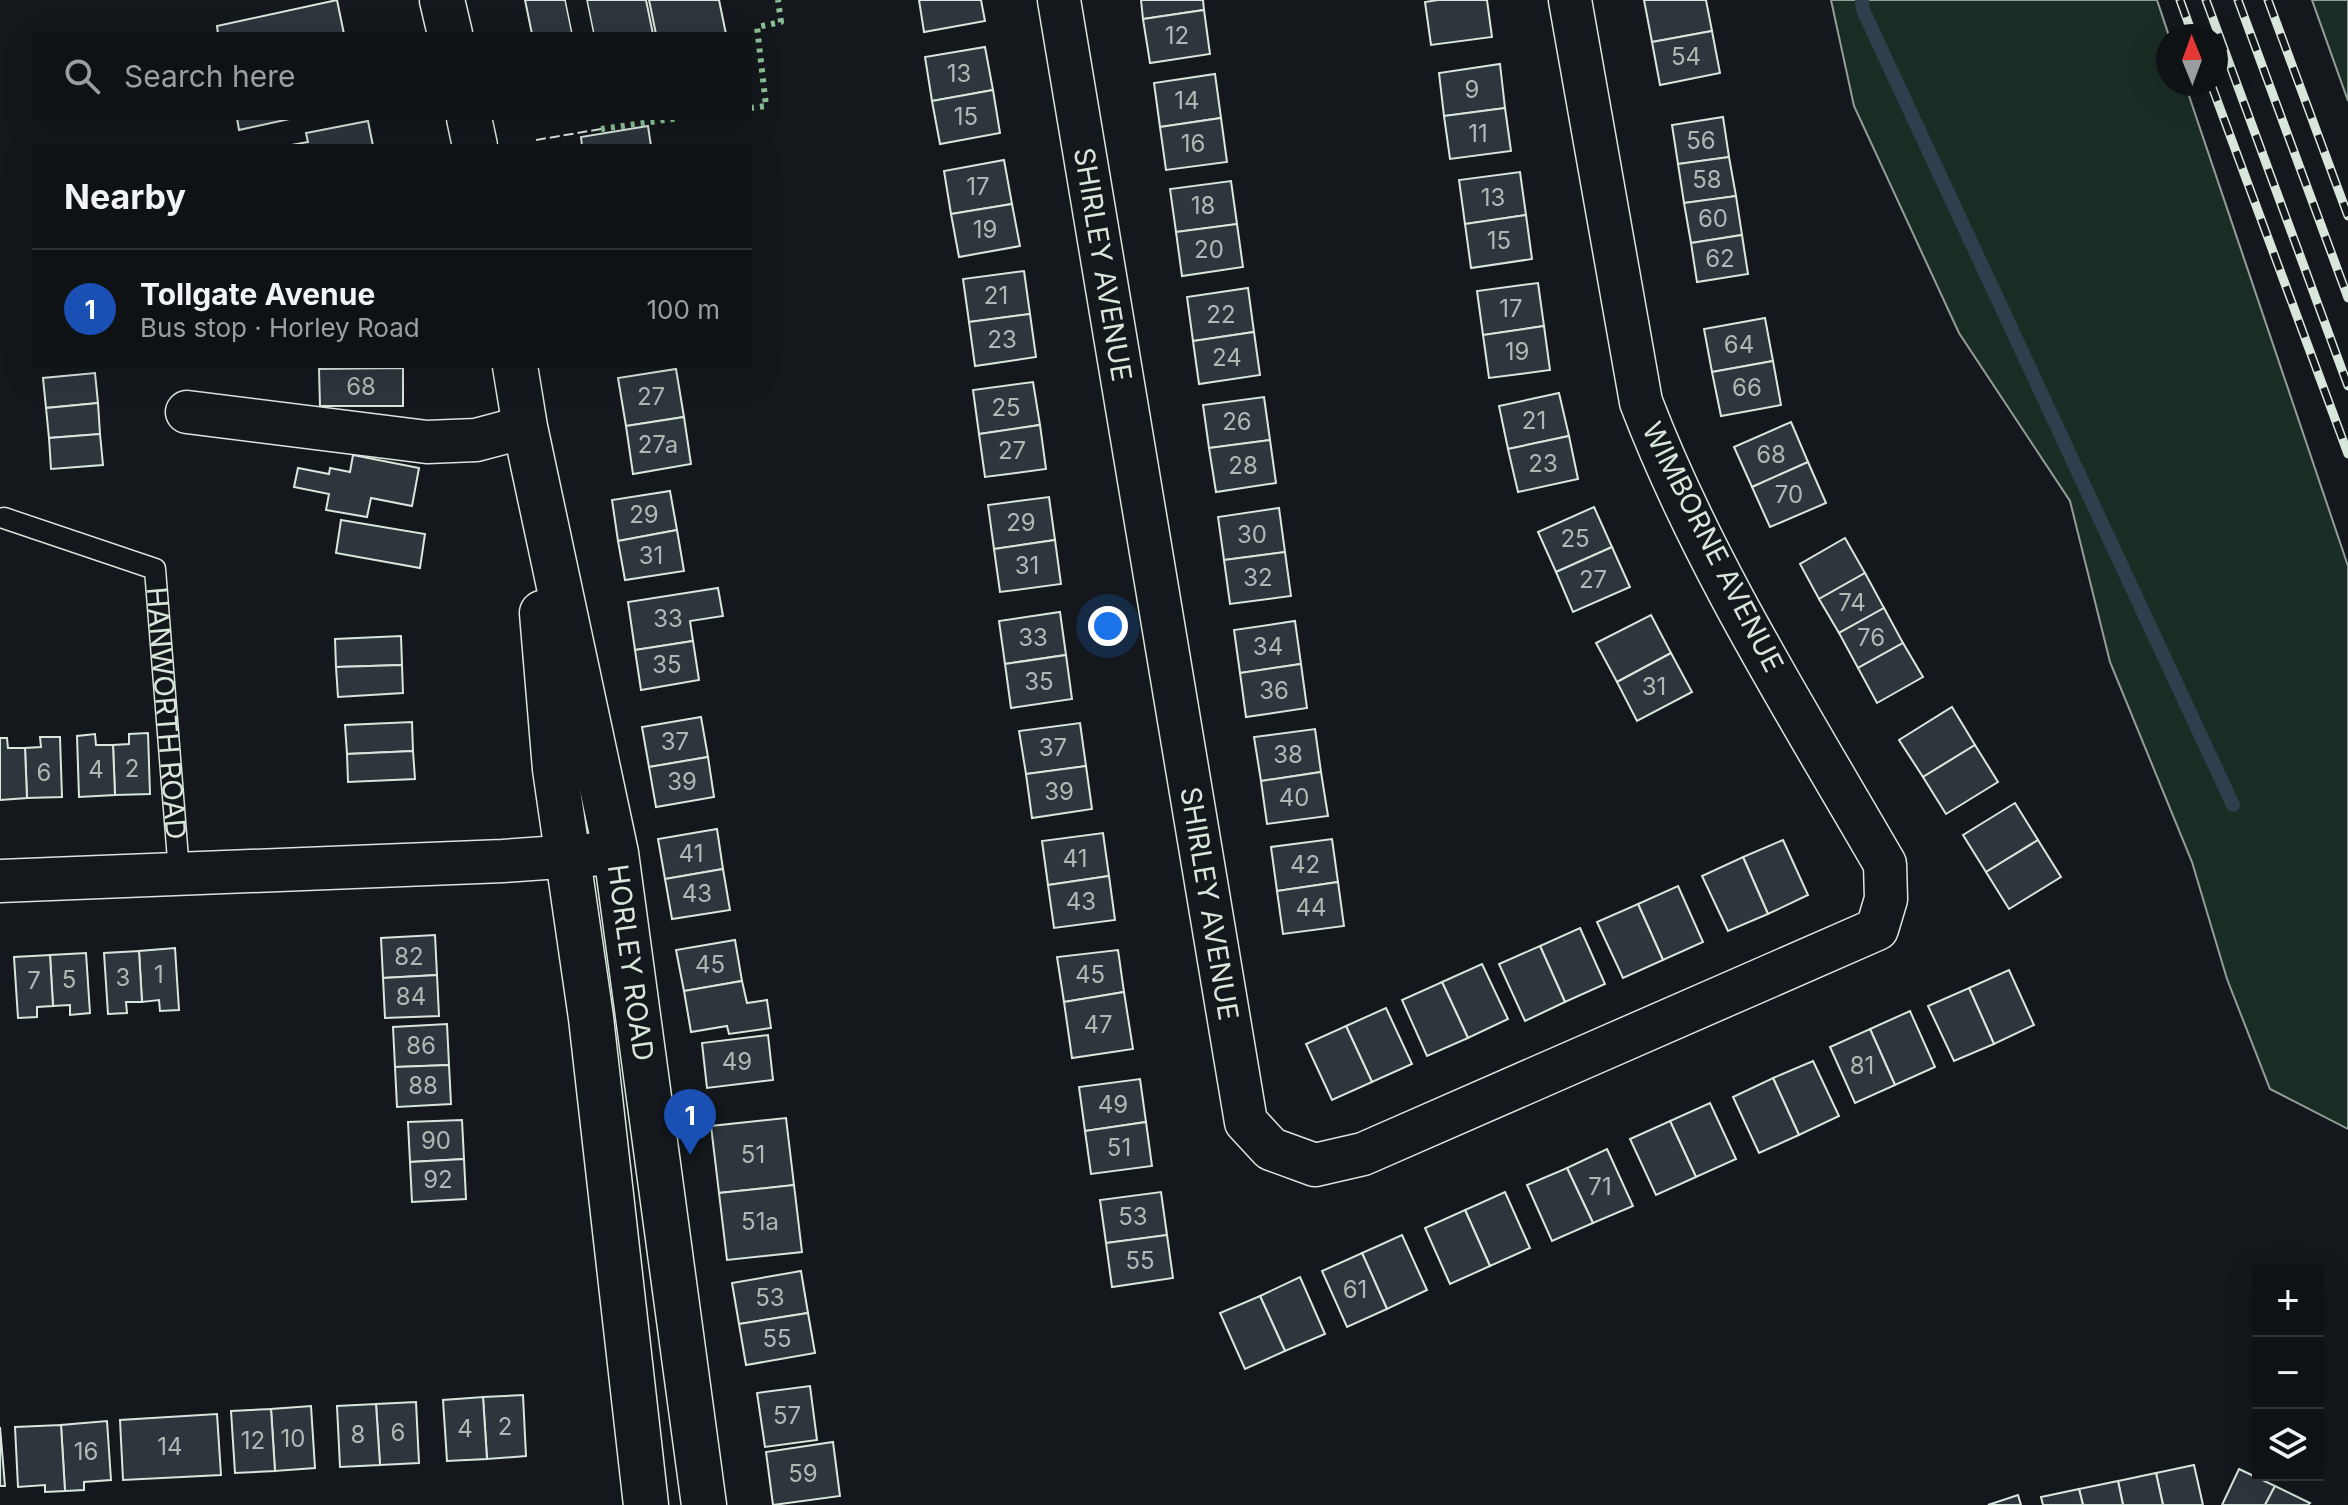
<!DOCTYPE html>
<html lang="en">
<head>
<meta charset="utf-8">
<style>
	:root { --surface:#0f1215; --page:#1d2022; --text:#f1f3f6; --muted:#9b9ea0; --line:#2f3234; --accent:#2563eb }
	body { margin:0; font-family:Inter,sans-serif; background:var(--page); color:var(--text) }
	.controls { position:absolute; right:24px; bottom:24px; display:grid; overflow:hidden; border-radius:0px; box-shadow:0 8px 32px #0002 }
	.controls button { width:72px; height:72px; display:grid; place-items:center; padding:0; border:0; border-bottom:2px solid var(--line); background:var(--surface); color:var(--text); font:40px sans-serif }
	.compass { position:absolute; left:2156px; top:24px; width:72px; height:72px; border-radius:50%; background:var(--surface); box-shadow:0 8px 32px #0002; rotate:359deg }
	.you { position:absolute; left:1108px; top:626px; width:28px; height:28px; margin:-20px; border:6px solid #fff; border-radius:50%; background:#1a73e8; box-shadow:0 0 0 12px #1a73e833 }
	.badge { display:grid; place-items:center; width:52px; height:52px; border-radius:50%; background:var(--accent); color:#fff; font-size:26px; font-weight:700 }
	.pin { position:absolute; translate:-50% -66px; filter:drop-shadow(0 2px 4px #0008) }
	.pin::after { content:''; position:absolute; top:42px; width:28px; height:24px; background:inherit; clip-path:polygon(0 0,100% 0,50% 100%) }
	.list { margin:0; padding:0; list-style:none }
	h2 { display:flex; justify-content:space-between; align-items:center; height:104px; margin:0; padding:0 32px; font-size:34px }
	h2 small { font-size:26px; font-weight:400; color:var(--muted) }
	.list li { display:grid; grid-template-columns:52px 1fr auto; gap:24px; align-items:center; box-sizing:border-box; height:120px; padding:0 32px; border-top:2px solid var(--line) }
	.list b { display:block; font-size:30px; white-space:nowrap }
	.list p { margin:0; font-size:26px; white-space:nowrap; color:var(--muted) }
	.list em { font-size:26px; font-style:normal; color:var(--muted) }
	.icon { flex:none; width:44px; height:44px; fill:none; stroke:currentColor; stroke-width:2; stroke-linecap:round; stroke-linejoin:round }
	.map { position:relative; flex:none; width:2348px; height:1505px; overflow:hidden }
	.search { position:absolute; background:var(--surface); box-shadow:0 8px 32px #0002; left:32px; top:32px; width:720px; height:88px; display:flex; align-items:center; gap:20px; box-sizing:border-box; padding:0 28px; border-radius:0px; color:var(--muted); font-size:30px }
	.panel { position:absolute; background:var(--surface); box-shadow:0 8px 32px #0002; left:32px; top:144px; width:720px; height:224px; border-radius:0px }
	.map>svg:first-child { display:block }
</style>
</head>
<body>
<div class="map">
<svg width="2348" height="1505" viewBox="0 0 2348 1505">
	<rect width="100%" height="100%" fill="#14181c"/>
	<!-- green -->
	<g fill="#1a2d24" stroke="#939e99" stroke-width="2">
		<path d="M1831,0H2157L2169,36L2168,84H2185L2348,566V1129L2270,1089L2227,979L2192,862L2110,662L2070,501L1959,333L1854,106Z"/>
		<path d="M2312,0H2348V101Z"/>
	</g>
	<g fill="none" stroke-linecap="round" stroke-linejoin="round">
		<!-- stream -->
		<path stroke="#2f3f4d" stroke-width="14" d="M1862,0L1863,10L2233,805"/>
	</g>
	<!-- building -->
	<g fill="#2c363c" stroke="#d8e6dc" stroke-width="2">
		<path d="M337,0L344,34H218L217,26Z"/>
		<path d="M525,0H646L653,34H532Z"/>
		<path d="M649,0H719L726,34H656Z"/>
		<path d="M919,0H981L985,21L924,32Z"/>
		<path d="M1141,0H1203L1204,10L1143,19Z"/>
		<path d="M1438,0H1487L1492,37L1431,45L1425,2Z"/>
		<path d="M1644,0H1706L1712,31L1652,42Z"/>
		<path d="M1204,10L1210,54L1150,63L1143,19Z"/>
		<path d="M1712,31L1720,73L1660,85L1652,42Z"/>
		<path d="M985,47L993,90L932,101L925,57Z"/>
		<path d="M1500,64L1505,108L1444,116L1439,73Z"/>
		<path d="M1215,74L1221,118L1160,127L1154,83Z"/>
		<path d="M993,90L1000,133L940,144L932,101Z"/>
		<path d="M1505,108L1511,151L1450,159L1444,116Z"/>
		<path d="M1723,117L1729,157L1678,164L1672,125Z"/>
		<path d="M237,118H294L239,130Z"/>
		<path d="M1221,118L1227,162L1166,170L1160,127Z"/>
		<path d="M368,121L373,146H286L308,142L306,133Z"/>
		<path d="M648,126L651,146H582L581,137Z"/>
		<path d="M1729,157L1736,196L1684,203L1678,164Z"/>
		<path d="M1004,160L1012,204L951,214L944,171Z"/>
		<path d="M1520,172L1526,215L1465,224L1459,180Z"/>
		<path d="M1231,181L1237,224L1176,232L1170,189Z"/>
		<path d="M1736,196L1742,235L1691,243L1684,203Z"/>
		<path d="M1012,204L1020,246L959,257L951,214Z"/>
		<path d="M1526,215L1532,259L1471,268L1465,224Z"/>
		<path d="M1237,224L1243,267L1182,276L1176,232Z"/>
		<path d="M1742,235L1748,274L1697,282L1691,243Z"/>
		<path d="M1024,271L1030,314L969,322L963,279Z"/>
		<path d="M1538,283L1544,326L1483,335L1477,291Z"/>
		<path d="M1248,288L1254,332L1193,341L1187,297Z"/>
		<path d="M1030,314L1036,357L975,366L969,322Z"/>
		<path d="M1765,318L1773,361L1712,372L1704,329Z"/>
		<path d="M1544,326L1550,370L1489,378L1483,335Z"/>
		<path d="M1254,332L1260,375L1199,384L1193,341Z"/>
		<path d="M1773,361L1781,405L1721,416L1712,372Z"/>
		<path d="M403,368V406H320L319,369Z"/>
		<path d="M676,369L684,417L626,426L618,378Z"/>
		<path d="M95,373L98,403L46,408L43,378Z"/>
		<path d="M1033,382L1040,425L979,434L973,390Z"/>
		<path d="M1559,393L1569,436L1508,449L1499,406Z"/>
		<path d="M1264,397L1270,440L1209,448L1203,405Z"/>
		<path d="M98,403L100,434L49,438L46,408Z"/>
		<path d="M684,417L691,464L633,474L626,426Z"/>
		<path d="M1791,422L1808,462L1752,487L1734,447Z"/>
		<path d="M1040,425L1046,469L985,477L979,434Z"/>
		<path d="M100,434L103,465L51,469L49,438Z"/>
		<path d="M1569,436L1578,479L1518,492L1508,449Z"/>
		<path d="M1270,440L1276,483L1216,492L1209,448Z"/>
		<path d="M353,455L419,468L412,506L371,498L367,517L326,510L329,494L294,487L298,468L329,474L330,468L350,472Z"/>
		<path d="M1808,462L1826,503L1770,527L1752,487Z"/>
		<path d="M670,491L677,530L618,541L612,500Z"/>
		<path d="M1049,497L1055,540L994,549L988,505Z"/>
		<path d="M1594,507L1612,547L1556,572L1538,532Z"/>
		<path d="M1279,508L1285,552L1224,560L1218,517Z"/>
		<path d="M341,520L425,534L420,568L336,553Z"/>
		<path d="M677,530L684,571L625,580L618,541Z"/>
		<path d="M1845,538L1865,573L1819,599L1800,564Z"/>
		<path d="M1055,540L1061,584L1000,592L994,549Z"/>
		<path d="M1612,547L1630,587L1573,612L1556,572Z"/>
		<path d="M1285,552L1291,596L1230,604L1224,560Z"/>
		<path d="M1865,573L1884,608L1839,633L1819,599Z"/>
		<path d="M718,588L723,616L690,621L693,641L635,650L628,602Z"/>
		<path d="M1884,608L1903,643L1858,668L1839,633Z"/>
		<path d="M1060,612L1066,655L1005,664L999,621Z"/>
		<path d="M1651,615L1671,653L1617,682L1596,643Z"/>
		<path d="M1295,621L1301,664L1240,673L1234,630Z"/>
		<path d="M401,636L402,665L336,667L335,639Z"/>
		<path d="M693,641L699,680L641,690L635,650Z"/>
		<path d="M1903,643L1923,677L1877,703L1858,668Z"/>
		<path d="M1671,653L1692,692L1637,721L1617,682Z"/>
		<path d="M1066,655L1072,699L1011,708L1005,664Z"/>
		<path d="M1301,664L1307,708L1246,717L1240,673Z"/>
		<path d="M402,665L403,693L338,697L336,667Z"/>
		<path d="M1952,707L1975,745L1923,777L1899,740Z"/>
		<path d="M701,717L708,757L649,767L642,727Z"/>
		<path d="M412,722L413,751L347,754L345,725Z"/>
		<path d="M1080,723L1086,766L1026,774L1019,731Z"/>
		<path d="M1315,729L1321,772L1261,781L1254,737Z"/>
		<path d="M148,733L150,794L115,795L113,745L129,744V734Z"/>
		<path d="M95,734L96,745H113L115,795L79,797L77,736Z"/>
		<path d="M40,737H60L62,797L27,798L25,748L41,747Z"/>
		<path d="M0,738H7L8,748H25L27,798L0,800Z"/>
		<path d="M1975,745L1998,782L1946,814L1923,777Z"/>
		<path d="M413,751L415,779L348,782L347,754Z"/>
		<path d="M708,757L714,797L656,807L649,767Z"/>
		<path d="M1086,766L1092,809L1032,818L1026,774Z"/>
		<path d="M1321,772L1328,816L1267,824L1261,781Z"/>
		<path d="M2015,803L2038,840L1986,872L1963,835Z"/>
		<path d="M717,829L723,869L665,879L658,839Z"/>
		<path d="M1103,833L1109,876L1048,885L1042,841Z"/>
		<path d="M1332,839L1338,882L1277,891L1271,847Z"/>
		<path d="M1783,840L1808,895L1768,914L1743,857Z"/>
		<path d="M2038,840L2061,877L2009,909L1986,872Z"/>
		<path d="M1743,857L1768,914L1728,931L1702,876Z"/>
		<path d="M723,869L730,910L672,919L665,879Z"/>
		<path d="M1109,876L1115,920L1054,928L1048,885Z"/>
		<path d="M1338,882L1344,926L1283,934L1277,891Z"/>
		<path d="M1678,886L1703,942L1663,960L1638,904Z"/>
		<path d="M1638,904L1663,960L1623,978L1597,922Z"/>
		<path d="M1580,928L1605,984L1565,1002L1540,946Z"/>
		<path d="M435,935L437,975L383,978L381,938Z"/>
		<path d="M735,940L742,981L684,991L676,950Z"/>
		<path d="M1540,946L1565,1002L1525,1021L1499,964Z"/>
		<path d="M175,948L179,1010L160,1011L159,1000L142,1002L139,951Z"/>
		<path d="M1118,950L1124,992L1064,1002L1057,957Z"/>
		<path d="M139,951L142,1002H126L127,1013L108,1014L104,953Z"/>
		<path d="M86,953L90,1013L70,1015V1005L53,1006L50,955Z"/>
		<path d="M50,955L53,1006L37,1007V1017L18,1018L14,957Z"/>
		<path d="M1482,964L1508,1019L1468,1038L1442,982Z"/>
		<path d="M2009,970L2034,1025L1994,1044L1969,988Z"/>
		<path d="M437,975L439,1016L385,1018L383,978Z"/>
		<path d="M742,981L747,1003L767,1000L771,1028L729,1034L727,1026L691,1032L684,991Z"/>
		<path d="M1442,982L1468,1038L1427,1056L1402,1000Z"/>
		<path d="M1969,988L1994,1044L1954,1061L1928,1006Z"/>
		<path d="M1124,992L1133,1049L1072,1058L1064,1002Z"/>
		<path d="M1386,1008L1412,1064L1372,1082L1346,1026Z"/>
		<path d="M1910,1011L1935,1067L1895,1085L1870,1029Z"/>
		<path d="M447,1024L449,1065L395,1067L393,1027Z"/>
		<path d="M1346,1026L1372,1082L1332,1100L1306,1044Z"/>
		<path d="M1870,1029L1895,1085L1855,1103L1830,1047Z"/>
		<path d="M768,1035L773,1080L707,1088L702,1043Z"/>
		<path d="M1813,1061L1839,1116L1799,1135L1773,1078Z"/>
		<path d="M449,1065L451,1104L397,1107L395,1067Z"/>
		<path d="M1773,1078L1799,1135L1759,1153L1733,1097Z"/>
		<path d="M1140,1079L1146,1122L1085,1131L1079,1087Z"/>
		<path d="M1710,1103L1736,1159L1696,1177L1670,1121Z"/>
		<path d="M786,1118L794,1185L719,1193L711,1126Z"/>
		<path d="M462,1120L464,1159L410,1162L408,1122Z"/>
		<path d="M1670,1121L1696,1177L1656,1195L1630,1139Z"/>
		<path d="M1146,1122L1152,1166L1091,1174L1085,1131Z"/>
		<path d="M1607,1149L1633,1206L1593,1223L1567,1168Z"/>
		<path d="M464,1159L466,1199L412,1202L410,1162Z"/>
		<path d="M1567,1168L1593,1223L1552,1241L1527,1185Z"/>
		<path d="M794,1185L802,1252L727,1260L719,1193Z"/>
		<path d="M1161,1192L1167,1235L1106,1243L1100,1200Z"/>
		<path d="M1505,1192L1530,1248L1490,1266L1465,1210Z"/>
		<path d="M1465,1210L1490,1266L1450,1284L1425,1228Z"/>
		<path d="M1167,1235L1173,1278L1112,1287L1106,1243Z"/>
		<path d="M1402,1235L1427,1290L1387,1309L1362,1253Z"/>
		<path d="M1362,1253L1387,1309L1347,1327L1322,1271Z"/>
		<path d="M801,1271L808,1313L739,1324L732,1283Z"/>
		<path d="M1300,1277L1325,1334L1285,1351L1260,1296Z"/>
		<path d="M1260,1296L1285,1351L1245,1369L1220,1313Z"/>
		<path d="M808,1313L815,1353L746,1365L739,1324Z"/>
		<path d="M810,1386L817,1440L765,1447L757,1393Z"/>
		<path d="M523,1395L526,1456L487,1459L483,1397Z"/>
		<path d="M483,1397L487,1459L447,1461L443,1400Z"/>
		<path d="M416,1402L419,1463L380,1465L376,1404Z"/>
		<path d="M376,1404L380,1465L340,1467L337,1406Z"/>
		<path d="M311,1406L315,1468L275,1471L271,1409Z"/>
		<path d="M271,1409L275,1471L235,1473L231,1411Z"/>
		<path d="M217,1414L221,1475L123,1480L120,1420Z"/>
		<path d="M107,1421L111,1480L84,1482V1490L65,1491L61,1425Z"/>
		<path d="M61,1425L65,1491L45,1492V1485L18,1487L15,1427Z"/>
		<path d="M0,1427L5,1486H0Z"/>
		<path d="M833,1442L840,1496L773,1505L766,1452Z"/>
		<path d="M2194,1465L2203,1505H2163L2156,1473Z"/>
		<path d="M2239,1469L2275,1486L2265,1505H2222Z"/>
		<path d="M2156,1473L2163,1505H2123L2118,1481Z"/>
		<path d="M2118,1481L2123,1505H2083L2079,1489Z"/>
		<path d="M2275,1486L2310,1503L2308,1505H2265Z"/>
		<path d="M2079,1489L2083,1505H2043L2041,1497Z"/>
		<path d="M2018,1495L2021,1505H1988Z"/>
	</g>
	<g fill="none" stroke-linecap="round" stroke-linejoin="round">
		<defs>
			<g id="lane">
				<path d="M576,0L583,34"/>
				<path id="s1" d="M4,518L155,569L179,872"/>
			</g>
			<g id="street">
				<path id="s2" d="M1059,0L1246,1122L1271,1149L1315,1165L1363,1154L1877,929L1886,899L1885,864C1799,715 1702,562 1641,402L1570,0"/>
				<path d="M187,412L427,442L476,440L525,427"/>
				<path d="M0,881L503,861L616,853"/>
			</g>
			<g id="primary">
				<path d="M442,0L450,34"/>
				<path d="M469,118L475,146"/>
				<path id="s3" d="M515,366L525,427L616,853L704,1505"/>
				<path d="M542,613L555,769L591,1018L646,1505"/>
			</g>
		</defs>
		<!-- lane casing -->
		<use href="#lane" stroke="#d8e6dc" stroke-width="23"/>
		<!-- street casing -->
		<use href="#street" stroke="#d8e6dc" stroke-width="45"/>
		<!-- primary casing -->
		<use href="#primary" stroke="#d8e6dc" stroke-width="47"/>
		<!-- lane -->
		<use href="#lane" stroke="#14181c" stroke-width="20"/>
		<!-- street -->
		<use href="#street" stroke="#14181c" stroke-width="42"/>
		<!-- primary -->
		<use href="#primary" stroke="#14181c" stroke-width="44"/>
		<defs>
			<g id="rail">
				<path d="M2180,0L2193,36"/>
				<path d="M2206,0L2348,386"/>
				<path d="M2238,0L2348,298"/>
				<path d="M2268,0L2348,216"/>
				<path d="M2211,84L2348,454"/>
			</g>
		</defs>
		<!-- rail casing -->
		<use href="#rail" stroke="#d8e6dc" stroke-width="9"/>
		<!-- rail -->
		<use href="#rail" stroke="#14181c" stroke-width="6" stroke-dasharray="18" stroke-linecap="butt"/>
		<!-- hedge -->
		<g stroke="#8ac095" stroke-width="6" stroke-dasharray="4 6" stroke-linecap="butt">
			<path d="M750,108L766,106L757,27L781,22L778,0"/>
			<path d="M601,129L679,118"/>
		</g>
		<!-- fence -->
		<path stroke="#d8e6dc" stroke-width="2" stroke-dasharray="10 4" stroke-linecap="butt" d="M536,140L601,129"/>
	</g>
	<g text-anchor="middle" stroke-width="6" stroke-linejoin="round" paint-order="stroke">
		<!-- number labels -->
		<g font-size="24" fill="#adbab4">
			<text x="1177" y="44">12</text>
			<text x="1686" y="65">54</text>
			<text x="959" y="82">13</text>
			<text x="1472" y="98">9</text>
			<text x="1187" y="109">14</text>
			<text x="966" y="125">15</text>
			<text x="1478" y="142">11</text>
			<text x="1701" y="149">56</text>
			<text x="1193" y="152">16</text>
			<text x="1707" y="188">58</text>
			<text x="978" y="195">17</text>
			<text x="1493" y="206">13</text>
			<text x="1203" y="214">18</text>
			<text x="1713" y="227">60</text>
			<text x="985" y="238">19</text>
			<text x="1499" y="249">15</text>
			<text x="1209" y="258">20</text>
			<text x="1720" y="267">62</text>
			<text x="996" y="304">21</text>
			<text x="1511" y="317">17</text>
			<text x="1221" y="323">22</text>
			<text x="1002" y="348">23</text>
			<text x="1739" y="353">64</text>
			<text x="1517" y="360">19</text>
			<text x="1227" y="366">24</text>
			<text x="361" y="395">68</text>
			<text x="1747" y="396">66</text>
			<text x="651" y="405">27</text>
			<text x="1006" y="416">25</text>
			<text x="1534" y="429">21</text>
			<text x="1237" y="430">26</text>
			<text x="658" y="453">27a</text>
			<text x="1012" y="459">27</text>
			<text x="1771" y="463">68</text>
			<text x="1543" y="472">23</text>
			<text x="1243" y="474">28</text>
			<text x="1789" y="503">70</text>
			<text x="644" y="523">29</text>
			<text x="1021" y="531">29</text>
			<text x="1252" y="543">30</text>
			<text x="1575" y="547">25</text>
			<text x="651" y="564">31</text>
			<text x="1027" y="574">31</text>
			<text x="1258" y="586">32</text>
			<text x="1593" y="588">27</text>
			<text x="1852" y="611">74</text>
			<text x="668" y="627">33</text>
			<text x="1033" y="646">33</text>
			<text x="1871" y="646">76</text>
			<text x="1268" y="655">34</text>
			<text x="667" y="673">35</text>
			<text x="1039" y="690">35</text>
			<text x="1654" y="695">31</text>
			<text x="1274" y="699">36</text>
			<text x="675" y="750">37</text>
			<text x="1053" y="756">37</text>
			<text x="1288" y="763">38</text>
			<text x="132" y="777">2</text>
			<text x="96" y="778">4</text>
			<text x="44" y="781">6</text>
			<text x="682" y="790">39</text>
			<text x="1059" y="800">39</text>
			<text x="1294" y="806">40</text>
			<text x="691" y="862">41</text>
			<text x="1075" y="867">41</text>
			<text x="1305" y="873">42</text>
			<text x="697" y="902">43</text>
			<text x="1081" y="910">43</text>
			<text x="1311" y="916">44</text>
			<text x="409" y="965">82</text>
			<text x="710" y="973">45</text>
			<text x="159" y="983">1</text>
			<text x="1090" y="983">45</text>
			<text x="123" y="986">3</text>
			<text x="69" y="988">5</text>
			<text x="34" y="989">7</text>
			<text x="411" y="1005">84</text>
			<text x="1098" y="1033">47</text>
			<text x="421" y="1054">86</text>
			<text x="737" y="1070">49</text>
			<text x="1862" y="1074">81</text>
			<text x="423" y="1094">88</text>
			<text x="1113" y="1113">49</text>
			<text x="436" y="1149">90</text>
			<text x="1119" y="1156">51</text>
			<text x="753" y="1163">51</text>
			<text x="438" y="1188">92</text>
			<text x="1600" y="1195">71</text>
			<text x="1133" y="1225">53</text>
			<text x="760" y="1230">51a</text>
			<text x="1140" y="1269">55</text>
			<text x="1355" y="1298">61</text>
			<text x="770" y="1306">53</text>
			<text x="777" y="1347">55</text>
			<text x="787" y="1424">57</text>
			<text x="505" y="1435">2</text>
			<text x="465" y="1437">4</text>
			<text x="398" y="1441">6</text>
			<text x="358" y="1443">8</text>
			<text x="293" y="1447">10</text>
			<text x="253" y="1449">12</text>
			<text x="170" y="1455">14</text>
			<text x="86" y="1460">16</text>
			<text x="803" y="1482">59</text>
		</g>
		<!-- street labels -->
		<g font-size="28" fill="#d8e6dc" stroke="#14181c">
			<text dy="10" stroke="none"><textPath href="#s2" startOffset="268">SHIRLEY AVENUE</textPath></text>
			<text transform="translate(1713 547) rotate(63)" y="10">WIMBORNE AVENUE</text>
			<text dy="10" stroke="none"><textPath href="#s1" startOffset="304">HANWORTH ROAD</textPath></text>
			<text dy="10" stroke="none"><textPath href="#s2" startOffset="916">SHIRLEY AVENUE</textPath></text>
			<text dy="10" stroke="none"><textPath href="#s3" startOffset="608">HORLEY ROAD</textPath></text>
		</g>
	</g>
</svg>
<div class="controls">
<button>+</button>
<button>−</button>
<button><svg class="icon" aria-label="layers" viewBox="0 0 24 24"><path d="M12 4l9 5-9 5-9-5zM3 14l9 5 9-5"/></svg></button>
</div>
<svg class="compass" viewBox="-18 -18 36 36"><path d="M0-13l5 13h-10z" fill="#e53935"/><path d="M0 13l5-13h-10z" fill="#9b9ea0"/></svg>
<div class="you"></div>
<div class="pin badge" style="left:690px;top:1155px;background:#1a4fb4">1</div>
<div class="search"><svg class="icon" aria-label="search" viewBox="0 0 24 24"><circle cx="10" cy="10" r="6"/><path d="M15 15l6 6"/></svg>Search here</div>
<section class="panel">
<h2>Nearby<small></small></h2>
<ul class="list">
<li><span class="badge" style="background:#1a4fb4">1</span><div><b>Tollgate Avenue</b><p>Bus stop · Horley Road</p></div><em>100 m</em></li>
</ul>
</section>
</div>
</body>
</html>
